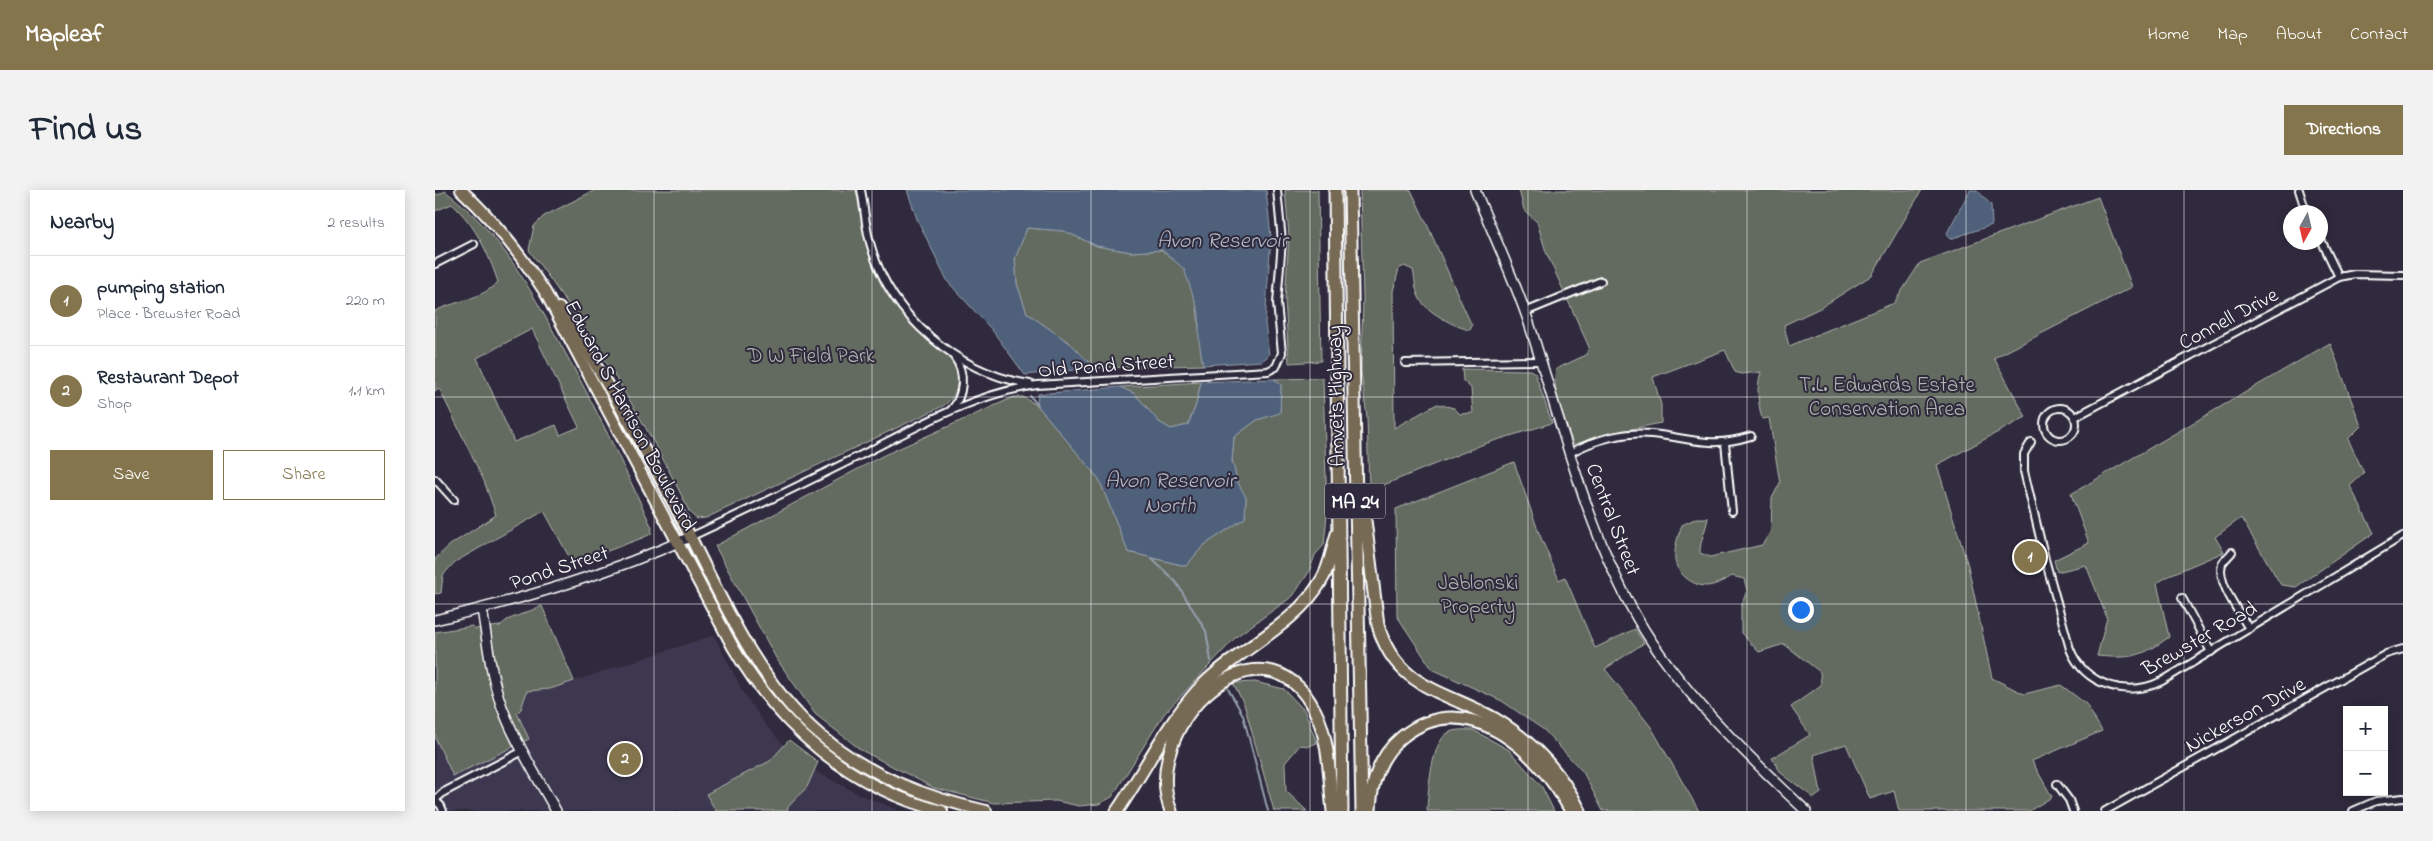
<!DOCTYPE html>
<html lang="en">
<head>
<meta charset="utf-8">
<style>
	:root { --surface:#fff; --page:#f2f2f3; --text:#1f2937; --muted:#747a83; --line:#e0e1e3; --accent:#84754c }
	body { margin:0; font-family:"Indie Flower",sans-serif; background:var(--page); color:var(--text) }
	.controls { position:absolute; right:15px; bottom:15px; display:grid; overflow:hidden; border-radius:0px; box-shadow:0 2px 12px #0003 }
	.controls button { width:45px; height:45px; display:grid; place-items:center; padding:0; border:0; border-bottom:1px solid var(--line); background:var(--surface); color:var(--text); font:25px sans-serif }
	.compass { position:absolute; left:1848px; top:15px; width:45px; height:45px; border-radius:50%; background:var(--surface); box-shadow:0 2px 12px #0003; rotate:188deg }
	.you { position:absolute; left:1365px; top:419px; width:18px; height:18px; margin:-12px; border:4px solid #fff; border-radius:50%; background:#1a73e8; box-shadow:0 0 0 8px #1a73e833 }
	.badge { display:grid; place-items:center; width:32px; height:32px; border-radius:50%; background:var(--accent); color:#fff; font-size:16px; font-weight:700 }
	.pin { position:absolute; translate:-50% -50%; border:2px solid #fff; box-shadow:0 1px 5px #0006 }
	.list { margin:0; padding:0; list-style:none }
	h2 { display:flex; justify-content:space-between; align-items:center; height:65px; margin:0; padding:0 20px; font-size:21px }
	h2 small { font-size:16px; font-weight:400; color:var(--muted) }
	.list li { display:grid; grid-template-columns:32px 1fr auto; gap:15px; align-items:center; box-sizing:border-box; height:90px; padding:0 20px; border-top:1px solid var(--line) }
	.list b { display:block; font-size:19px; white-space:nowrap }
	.list p { margin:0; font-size:16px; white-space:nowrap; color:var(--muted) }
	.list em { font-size:16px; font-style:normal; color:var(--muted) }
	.actions { display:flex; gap:10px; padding:15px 20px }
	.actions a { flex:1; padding:11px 0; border:1px solid var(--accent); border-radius:0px; text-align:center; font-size:18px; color:var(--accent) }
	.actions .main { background:var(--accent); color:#fff }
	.map { position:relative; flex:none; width:1968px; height:621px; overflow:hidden; border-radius:0px }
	header { display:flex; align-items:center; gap:30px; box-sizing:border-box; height:70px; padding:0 25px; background:var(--accent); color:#fff }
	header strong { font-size:24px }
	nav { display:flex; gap:28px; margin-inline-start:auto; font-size:18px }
	.intro { display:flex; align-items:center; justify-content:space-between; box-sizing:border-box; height:120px; padding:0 30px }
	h1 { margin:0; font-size:35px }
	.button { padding:12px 22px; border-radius:0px; background:var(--accent); color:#fff; font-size:18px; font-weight:700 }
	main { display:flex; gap:30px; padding:0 30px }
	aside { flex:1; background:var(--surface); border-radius:0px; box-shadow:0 2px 12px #0003 }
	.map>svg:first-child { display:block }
</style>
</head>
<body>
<header>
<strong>Mapleaf</strong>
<nav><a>Home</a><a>Map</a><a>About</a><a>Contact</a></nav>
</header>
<div class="intro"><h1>Find us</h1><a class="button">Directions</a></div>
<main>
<aside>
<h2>Nearby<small>2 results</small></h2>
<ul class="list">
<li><span class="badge">1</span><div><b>pumping station</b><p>Place · Brewster Road</p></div><em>220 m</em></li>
<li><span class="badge">2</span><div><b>Restaurant Depot</b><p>Shop</p></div><em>1.1 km</em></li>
</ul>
<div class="actions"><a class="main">Save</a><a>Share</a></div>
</aside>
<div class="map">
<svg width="1968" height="621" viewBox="0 0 1968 621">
	<rect width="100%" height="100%" fill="#2f2a3d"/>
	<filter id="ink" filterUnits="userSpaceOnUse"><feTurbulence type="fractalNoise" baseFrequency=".02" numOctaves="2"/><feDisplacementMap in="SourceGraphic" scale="10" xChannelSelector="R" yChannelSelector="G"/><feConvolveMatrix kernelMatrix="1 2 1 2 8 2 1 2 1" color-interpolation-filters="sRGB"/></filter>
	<g filter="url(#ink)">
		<!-- built -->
		<path fill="#3c394f" d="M279,445L308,502L330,534L345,551L384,583L423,604L466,621H0V547L18,586L86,519L92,501L115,499Z"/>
		<!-- green -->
		<g fill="#636b5f" stroke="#b1b5af" fill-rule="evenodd">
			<path d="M160,0H421C431,52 433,88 471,129C484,142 514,160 520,176C526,192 522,207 508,216L271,328L262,329L255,323C211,230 155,143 94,60L99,36L109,26Z"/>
			<path d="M850,0H883L886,171L854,173L850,109L854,45Z"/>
			<path d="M925,0H976C998,45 1016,91 1037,136L1035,140C1022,138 989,121 984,107C980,99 980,89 978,80L969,76L964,79L958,101L959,238L1002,214L1019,218L1025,224L1038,223L1036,198L1028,191L1027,179L1095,180L1100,183L1117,233L1049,254L934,301L932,227L926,182L928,108Z"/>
			<path d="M1084,0H1487L1437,85L1385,118L1349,135L1354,156L1459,113L1485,73L1663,7L1697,97L1559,168L1591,227L1502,275L1533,376L1557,488L1589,504L1626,495L1651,514L1667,541L1597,571L1617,607L1594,621H1464L1459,601L1435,609L1411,554L1379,565L1386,603L1379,608L1346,583L1337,568L1375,545L1356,517L1386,495L1385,482L1349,454L1324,462L1306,443V417L1312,400L1309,389L1297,386C1289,390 1280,396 1271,396C1258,396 1241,383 1240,370C1239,357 1243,346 1247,335L1262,328H1273C1271,340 1265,350 1265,363L1275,367L1327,355L1336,341L1337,308L1345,293L1334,228L1327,229C1323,212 1321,199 1326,182L1306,184L1300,182L1290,160L1218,187L1226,215V233L1172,244L1139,255C1130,232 1116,204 1121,179L1151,165L1154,157L1111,62L1102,32L1089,20Z"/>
			<path d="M10,1C67,44 92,94 126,155C159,214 189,276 217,338L216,344L207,348L138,374L109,321L20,372L8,385L6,403L0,404V369L15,355L61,325L49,291L4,198L0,201V121C20,111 48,109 63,92C53,62 41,36 17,14L0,21V3L3,5ZM97,139L144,237L125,245L121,235L79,252L42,168Z"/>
			<path d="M592,38L629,41L662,56L696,62L726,60C733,66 745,73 750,80C767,110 762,144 768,175L660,178L636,154L592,123L582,94L580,69Z"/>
			<path d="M1895,153L1926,236L1913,249L1929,283L1915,296L1939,343L1861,397L1846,395L1806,328L1780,347L1789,362L1737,384L1722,393L1734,447C1707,467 1696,469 1662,466L1672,428L1651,375L1622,382L1619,370L1654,353L1636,304Z"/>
			<path d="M888,188L892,324L889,355L880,365L874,382L858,406L802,446L729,524L677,607L664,614L644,616L621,611L559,613L499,598L426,560L380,524L341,468L280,356L447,266L579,207H588L602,215L664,289L693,362L751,376L768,356L810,328L811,308L803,293L797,271L799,247L822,230L845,222L846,195L839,189Z"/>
			<path d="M766,192L761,215L753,235L736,239L724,232L700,204L685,197Z"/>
			<path d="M1079,272L1104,343L1124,390L1130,387L1160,458L1200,439L1209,453L1170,479L1216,537L1264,621H1168L1148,582L1109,540L1067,511L997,479L962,426L961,319Z"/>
			<path d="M107,416L139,491L115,499L92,501L86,519L82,523L94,549L18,586L0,547V442L37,436L40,439L65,436L72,430Z"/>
			<path d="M820,492L849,499L869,520L882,553L874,556L865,555L850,573L851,601L872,621H839L809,514L798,493Z"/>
			<path d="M1038,540L1074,560L1107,597L1119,621H992C993,603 996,549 1015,542C1021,539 1032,540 1038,540Z"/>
			<path d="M354,550L383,572L372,597L353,617L352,621H281L271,604L335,571Z"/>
		</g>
		<!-- water -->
		<g fill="#4f617a" stroke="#95a0af">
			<path d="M472,0H831L836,47L830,133L834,165L827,171L768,175L764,151V123L749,79L727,60L696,62L662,56L629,41L592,38L580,69L582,94L592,123L636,154L660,178L590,185L557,140L513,92L482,29Z"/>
			<path d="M1535,0H1542L1556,15L1557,35L1515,49L1512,43Z"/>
			<path d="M839,189L846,195L845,223L822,230L799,247L797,271L803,293L811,307L810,328L768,356L751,376L693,362L664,289L602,215L603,204L685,197L700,204L724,232L736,239L753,235L761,215L766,192Z"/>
		</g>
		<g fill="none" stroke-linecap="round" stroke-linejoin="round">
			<!-- stream -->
			<g stroke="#95a0af" stroke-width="2">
				<path d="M595,206L603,215"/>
				<path d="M716,368L741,392L771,441L776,471"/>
				<path d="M792,497L808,525L833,621"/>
			</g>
			<defs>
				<g id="street">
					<path d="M426,0C430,19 430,38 436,56C456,127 523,183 595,194"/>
					<path d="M1864,0L1871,22"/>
					<path d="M1886,50L1904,87"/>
					<path d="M0,74L39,54"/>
					<path d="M1090,122L1166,91"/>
					<path d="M970,173L1105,171"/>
					<circle cx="1625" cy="234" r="16"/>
					<path d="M516,220C529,206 531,182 519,167"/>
					<path d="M1640,227L1904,87L1920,84L1968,85"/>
					<path d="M1596,252L1589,264V281L1610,369L1635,459C1650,496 1693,508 1727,491L1968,346"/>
					<path d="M1290,253L1297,321"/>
					<path d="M1135,263C1158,250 1190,241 1217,244C1257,248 1274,259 1316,246"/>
					<path d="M0,289L19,310"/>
					<path d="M255,347C314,320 372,292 430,263C485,235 539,204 602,195L833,181L841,177L847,163L842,113L847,51L842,0"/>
					<path d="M1797,362C1794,366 1789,370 1787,374C1781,392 1805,423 1814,439"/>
					<path d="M1747,408L1776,462"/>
					<path d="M1622,594L1634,610L1638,621"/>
					<path d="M0,610L9,602L88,561"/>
					<path d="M0,610L6,616L8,621"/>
					<path d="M1670,621L1951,464L1968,459"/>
					<path d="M1918,621L1941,611L1968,608"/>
				</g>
				<g id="secondary">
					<path d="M1040,0C1058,44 1079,88 1094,133C1126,232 1151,337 1202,428C1244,501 1310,563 1371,621"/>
					<path d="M47,419C53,455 56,493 71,527C84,559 104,590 121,621"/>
					<path d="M0,430C87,409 174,384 255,347"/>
				</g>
				<g id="primary">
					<path d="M26,0C59,30 86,65 110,102L298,457C345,538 416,598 507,621"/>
					<path d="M124,118C170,186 209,257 247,330C285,405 320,490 385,545C435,586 489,607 551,621"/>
				</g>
				<g id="highway">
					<path d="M900,0L907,621"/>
					<path d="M915,0L927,621"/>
					<path d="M924,303L928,314L943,435C960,498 1011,501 1060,529C1097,551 1126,583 1145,621"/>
					<path d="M682,621C709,582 730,537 762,501C798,461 859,438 886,391C895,377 897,360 902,344"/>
					<path d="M736,621C703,535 828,417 880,521C895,550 894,589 898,621"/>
					<path d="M935,621C936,593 944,566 967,547C1033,494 1105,563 1136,621"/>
				</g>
			</defs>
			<!-- street casing -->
			<use href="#street" stroke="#fff" stroke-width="10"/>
			<!-- secondary casing -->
			<use href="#secondary" stroke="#fff" stroke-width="12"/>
			<!-- primary casing -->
			<use href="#primary" stroke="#fff" stroke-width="14"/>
			<!-- highway casing -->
			<use href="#highway" stroke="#fff" stroke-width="15"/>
			<!-- street -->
			<use href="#street" stroke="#2f2a3d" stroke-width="6"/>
			<!-- secondary -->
			<use href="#secondary" stroke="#2f2a3d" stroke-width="9"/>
			<!-- primary -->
			<use href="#primary" stroke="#776a54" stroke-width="10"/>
			<!-- highway -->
			<use href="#highway" stroke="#776a54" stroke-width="11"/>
		</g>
	</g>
	<!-- grid -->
	<path fill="none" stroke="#fff" stroke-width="1" stroke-opacity="0.55" d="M219,0V621M437,0V621M656,0V621M875,0V621M1093,0V621M1312,0V621M1531,0V621M1749,0V621M0,207H1968M0,414H1968"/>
	<g text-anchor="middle" stroke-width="4" stroke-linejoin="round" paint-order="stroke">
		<!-- shield labels -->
		<rect fill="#2f2a3d" stroke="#c1bfc5" stroke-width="1" x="890" y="293.5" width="60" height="35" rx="4"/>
		<g font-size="20" font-weight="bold" fill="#fff">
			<text x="920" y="318">MA 24</text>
		</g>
		<!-- street labels -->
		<g font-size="21" fill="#fff" stroke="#2f2a3d">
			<text transform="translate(1793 128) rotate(-28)" y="7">Connell Drive</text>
			<text transform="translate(671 175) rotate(-4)" y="7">Old Pond Street</text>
			<text transform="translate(900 206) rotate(-91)" y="7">Amvets Highway</text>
			<text transform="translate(196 225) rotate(62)" y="7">Edward S Harrison Boulevard</text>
			<text transform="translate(1179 329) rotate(69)" y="7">Central Street</text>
			<text transform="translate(124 377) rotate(-18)" y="7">Pond Street</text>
			<text transform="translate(1764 448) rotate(-30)" y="7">Brewster Road</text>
			<text transform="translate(1810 524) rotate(-29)" y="7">Nickerson Drive</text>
		</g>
		<!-- park labels -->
		<g font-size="21" fill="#b1b5af" stroke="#2f2a3d">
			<text x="376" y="172">D W Field Park</text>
			<text x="1452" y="201">T.L. Edwards Estate<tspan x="1452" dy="24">Conservation Area</tspan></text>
			<text x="1043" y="399">Jablonski<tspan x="1043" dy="24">Property</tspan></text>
		</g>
		<!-- water labels -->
		<g font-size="22" font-style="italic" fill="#b0b8c3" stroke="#2f2a3d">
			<text x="787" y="57">Avon Reservoir</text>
			<text x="735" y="297">Avon Reservoir<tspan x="735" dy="25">North</tspan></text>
		</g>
	</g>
</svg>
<div class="controls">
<button>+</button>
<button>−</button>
</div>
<svg class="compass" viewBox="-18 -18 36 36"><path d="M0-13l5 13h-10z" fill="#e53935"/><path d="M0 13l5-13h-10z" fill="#747a83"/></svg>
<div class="you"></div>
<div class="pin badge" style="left:1595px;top:367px">1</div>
<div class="pin badge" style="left:190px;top:569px">2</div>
</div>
</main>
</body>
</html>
